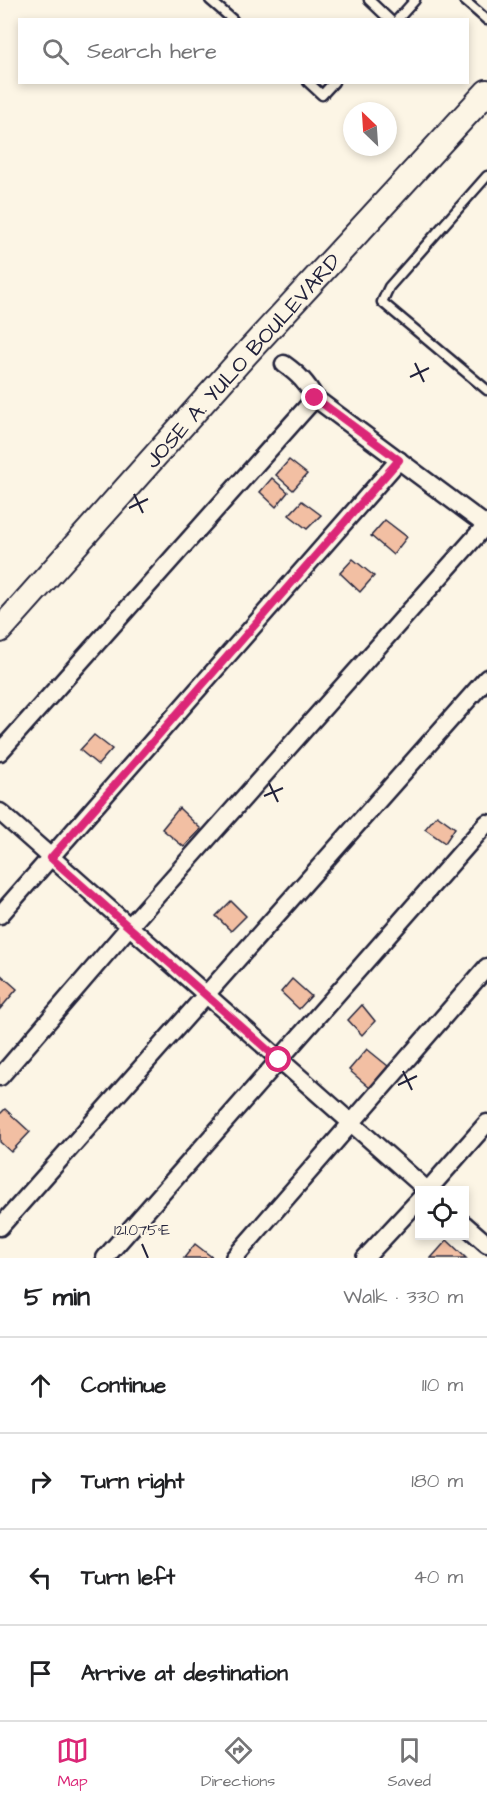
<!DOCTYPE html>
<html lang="en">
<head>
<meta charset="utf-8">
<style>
	:root { --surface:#fff; --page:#f2f2f2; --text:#202124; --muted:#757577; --line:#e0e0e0; --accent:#db2777 }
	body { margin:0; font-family:"Architects Daughter",sans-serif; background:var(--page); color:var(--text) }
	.controls { position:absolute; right:18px; bottom:18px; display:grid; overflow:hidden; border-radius:0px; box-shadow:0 3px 9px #0003 }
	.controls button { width:54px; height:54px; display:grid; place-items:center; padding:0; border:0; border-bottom:2px solid var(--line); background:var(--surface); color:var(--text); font:30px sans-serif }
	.compass { position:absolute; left:343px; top:102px; width:54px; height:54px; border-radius:50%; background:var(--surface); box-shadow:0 3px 9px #0003; rotate:335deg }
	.stop { position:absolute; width:18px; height:18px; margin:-14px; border:4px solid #db2777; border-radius:50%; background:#fff }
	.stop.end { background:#db2777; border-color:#fff; box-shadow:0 2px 6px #0008 }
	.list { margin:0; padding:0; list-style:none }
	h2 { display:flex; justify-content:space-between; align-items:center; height:78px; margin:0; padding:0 24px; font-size:26px }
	h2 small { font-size:20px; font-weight:400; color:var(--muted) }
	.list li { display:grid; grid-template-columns:39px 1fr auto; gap:18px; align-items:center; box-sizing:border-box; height:96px; padding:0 24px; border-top:2px solid var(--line) }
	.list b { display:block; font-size:22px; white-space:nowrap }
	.list em { font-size:20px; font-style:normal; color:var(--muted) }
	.icon { flex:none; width:33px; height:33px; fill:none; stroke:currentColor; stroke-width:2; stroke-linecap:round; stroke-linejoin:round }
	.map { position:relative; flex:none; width:487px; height:1258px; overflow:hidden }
	.search { position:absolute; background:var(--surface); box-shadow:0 3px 9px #0003; left:18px; right:18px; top:18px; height:66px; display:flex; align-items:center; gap:15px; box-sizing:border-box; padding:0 21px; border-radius:0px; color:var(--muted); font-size:22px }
	.sheet { height:462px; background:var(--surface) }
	nav { display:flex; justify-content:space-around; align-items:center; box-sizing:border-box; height:84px; border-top:2px solid var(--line); background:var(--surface); font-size:16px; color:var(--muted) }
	nav a { display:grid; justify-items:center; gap:3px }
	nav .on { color:var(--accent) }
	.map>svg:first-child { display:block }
</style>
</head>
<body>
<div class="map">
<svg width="487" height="1258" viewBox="0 0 487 1258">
	<rect width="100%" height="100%" fill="#fcf5e5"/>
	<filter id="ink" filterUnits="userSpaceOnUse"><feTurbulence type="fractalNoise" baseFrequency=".0167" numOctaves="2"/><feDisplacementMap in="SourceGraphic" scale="12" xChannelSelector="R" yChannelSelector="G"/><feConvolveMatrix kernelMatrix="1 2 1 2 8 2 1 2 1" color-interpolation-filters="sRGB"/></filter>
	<g filter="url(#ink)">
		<!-- building -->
		<g fill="#f2bfa3" stroke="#22223b" stroke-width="1.5">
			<path d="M289,460L307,474L293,490L276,475Z"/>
			<path d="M272,478L288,492L276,507L260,492Z"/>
			<path d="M302,501L321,515L307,529L289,515Z"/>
			<path d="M385,520L407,537L393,555L371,536Z"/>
			<path d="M353,559L374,576L360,592L340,573Z"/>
			<path d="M94,735L112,749L98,765L80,750Z"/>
			<path d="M179,808L201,829L184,847L162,829Z"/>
			<path d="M437,815L455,828L445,843L425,829Z"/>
			<path d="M231,901L246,916L231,931L216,916Z"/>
			<path d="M0,974L17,989L0,1009Z"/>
			<path d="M292,979L311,996L299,1009L281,992Z"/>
			<path d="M362,1005L375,1021L362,1035L348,1020Z"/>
			<path d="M367,1049L388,1066L370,1088L349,1070Z"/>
			<path d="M5,1109L30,1132L11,1152L0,1142V1114Z"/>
			<path d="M447,1240L466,1258H431Z"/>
			<path d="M195,1244L213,1258H184Z"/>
		</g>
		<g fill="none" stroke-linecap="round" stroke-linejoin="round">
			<defs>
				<g id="lane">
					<path d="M210,0L233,20"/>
					<path d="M369,0L390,20"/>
					<path d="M464,0L487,20"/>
					<path d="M397,20L415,0"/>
					<path d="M308,82L322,95L334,82"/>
					<path d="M487,176L389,287L382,302L487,390"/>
				</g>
				<g id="street">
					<path d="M284,364C298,374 307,383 315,398L487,526"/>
					<path d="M0,752L315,398"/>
					<path d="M0,812L427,1190"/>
					<path d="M0,915L399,460"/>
					<path d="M0,1077L129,927L486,525"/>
					<path d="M428,1190L487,1123"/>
					<path d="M464,1224L487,1244"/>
					<path d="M0,1227L487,678"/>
					<path d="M105,1258L487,823"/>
					<path d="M234,1258L487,967"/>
					<path d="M365,1258L420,1199"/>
				</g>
				<path id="secondary" d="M0,630L245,355L487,92"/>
			</defs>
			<!-- lane casing -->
			<use href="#lane" stroke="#22223b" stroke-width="13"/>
			<!-- street casing -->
			<use href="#street" stroke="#22223b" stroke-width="21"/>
			<!-- secondary casing -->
			<use href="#secondary" stroke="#22223b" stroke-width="28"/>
			<!-- lane -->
			<use href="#lane" stroke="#fcf5e5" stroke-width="8"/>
			<!-- street -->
			<use href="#street" stroke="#fcf5e5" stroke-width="16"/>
			<!-- secondary -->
			<use href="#secondary" stroke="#fcf5e5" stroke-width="24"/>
		</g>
	</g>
	<g fill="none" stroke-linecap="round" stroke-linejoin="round" filter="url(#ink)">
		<!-- route -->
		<path stroke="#db2777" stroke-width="8" d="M279,1060L51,858L399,460L315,398"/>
	</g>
	<!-- ticks -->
	<path fill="none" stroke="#22223b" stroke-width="2" d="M415,363L424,382M410,377L429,368M134,494L143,513M129,508L148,499M269,783L278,802M264,796L283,788M403,1071L412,1090M398,1085L417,1076M142,1244L148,1258"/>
	<g text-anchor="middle" stroke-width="4.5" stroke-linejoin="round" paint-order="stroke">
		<!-- street labels -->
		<g font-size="22" fill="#22223b" stroke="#fcf5e5">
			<text transform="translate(242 360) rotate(-48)" y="8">JOSE A. YULO BOULEVARD</text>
		</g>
	</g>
	<g font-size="15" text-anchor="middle" fill="#22223b" stroke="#fcf5e5" stroke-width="4.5" stroke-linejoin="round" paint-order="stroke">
		<text x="142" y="1235">121.075°E</text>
	</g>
</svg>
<div class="controls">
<button><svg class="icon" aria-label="locate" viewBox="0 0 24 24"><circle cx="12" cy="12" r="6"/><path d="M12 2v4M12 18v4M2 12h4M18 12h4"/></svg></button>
</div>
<svg class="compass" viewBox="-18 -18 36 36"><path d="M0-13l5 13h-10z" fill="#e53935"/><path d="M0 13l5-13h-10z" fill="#757577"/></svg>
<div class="stop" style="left:279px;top:1060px"></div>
<div class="stop end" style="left:315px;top:398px"></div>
<div class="search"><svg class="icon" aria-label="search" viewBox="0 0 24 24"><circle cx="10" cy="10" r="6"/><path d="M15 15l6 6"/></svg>Search here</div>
</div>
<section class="sheet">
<h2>5 min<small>Walk · 330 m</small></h2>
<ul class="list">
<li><svg class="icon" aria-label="ahead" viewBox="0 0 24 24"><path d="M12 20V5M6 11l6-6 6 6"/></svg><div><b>Continue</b></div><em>110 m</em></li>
<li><svg class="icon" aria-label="right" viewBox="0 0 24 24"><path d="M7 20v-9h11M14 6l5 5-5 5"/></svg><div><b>Turn right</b></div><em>180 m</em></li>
<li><svg class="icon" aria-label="left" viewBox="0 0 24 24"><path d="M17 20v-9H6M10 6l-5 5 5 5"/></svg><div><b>Turn left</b></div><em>40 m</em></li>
<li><svg class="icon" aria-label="arrive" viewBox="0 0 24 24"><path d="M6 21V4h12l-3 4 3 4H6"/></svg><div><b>Arrive at destination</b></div></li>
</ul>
</section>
<nav>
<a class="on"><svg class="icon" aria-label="map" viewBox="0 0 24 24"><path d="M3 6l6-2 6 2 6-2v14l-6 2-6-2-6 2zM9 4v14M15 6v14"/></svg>Map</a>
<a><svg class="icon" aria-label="directions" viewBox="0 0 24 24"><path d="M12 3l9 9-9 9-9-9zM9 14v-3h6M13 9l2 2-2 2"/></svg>Directions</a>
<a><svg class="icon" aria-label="saved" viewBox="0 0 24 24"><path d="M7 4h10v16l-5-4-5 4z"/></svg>Saved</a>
</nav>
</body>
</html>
